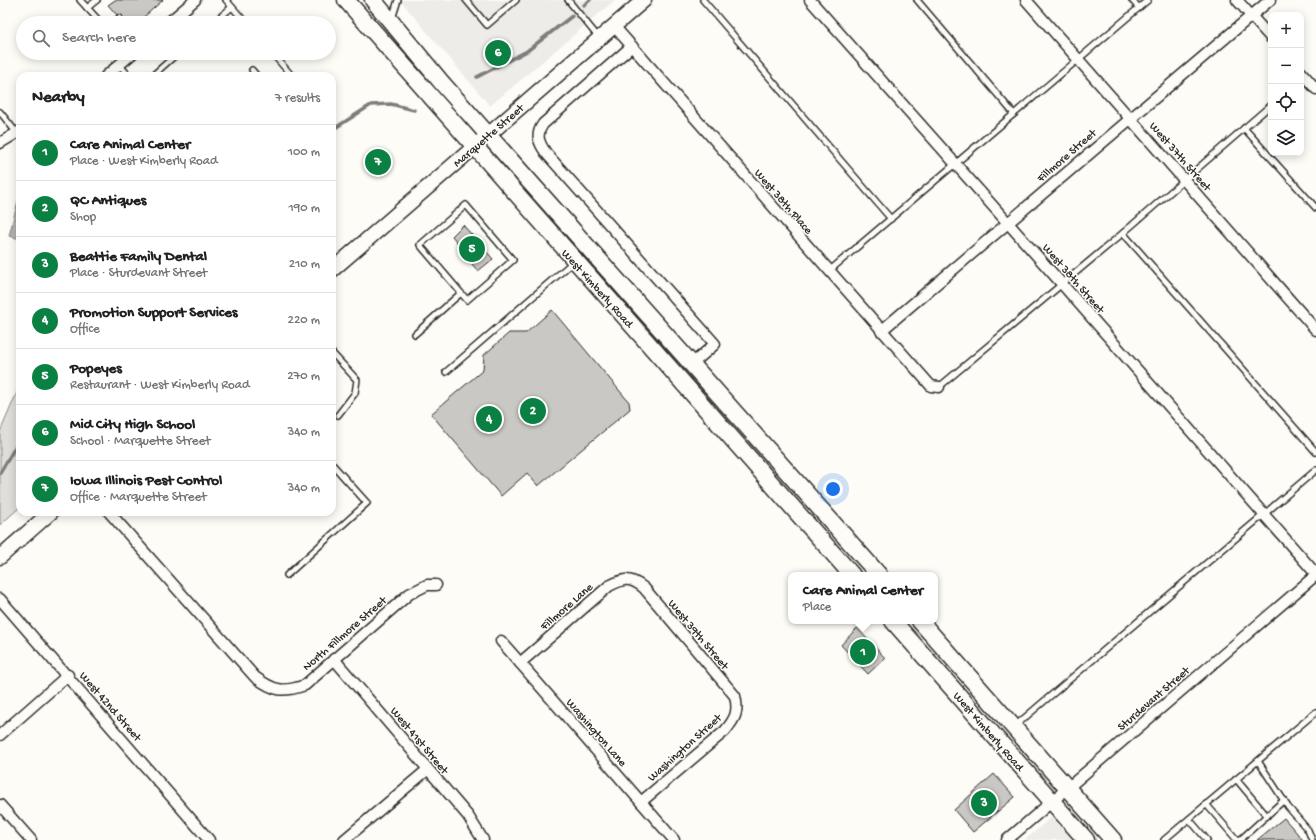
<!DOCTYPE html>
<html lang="en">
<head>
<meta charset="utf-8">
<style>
	:root { --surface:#fff; --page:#f2f2f2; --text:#202124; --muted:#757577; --line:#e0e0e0; --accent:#0b8043 }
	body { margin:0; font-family:"Gochi Hand",sans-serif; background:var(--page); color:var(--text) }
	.controls { position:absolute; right:12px; top:12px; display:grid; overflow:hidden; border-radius:8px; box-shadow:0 2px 10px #0003 }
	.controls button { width:36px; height:36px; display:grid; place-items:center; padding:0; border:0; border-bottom:1px solid var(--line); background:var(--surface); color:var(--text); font:20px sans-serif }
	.you { position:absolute; left:833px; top:489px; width:14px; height:14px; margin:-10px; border:3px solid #fff; border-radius:50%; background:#1a73e8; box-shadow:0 0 0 6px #1a73e833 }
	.badge { display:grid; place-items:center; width:26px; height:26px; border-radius:50%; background:var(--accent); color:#fff; font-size:13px; font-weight:700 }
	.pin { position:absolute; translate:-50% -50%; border:2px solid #fff; box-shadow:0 1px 4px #0006 }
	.popup { position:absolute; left:788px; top:572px; width:150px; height:52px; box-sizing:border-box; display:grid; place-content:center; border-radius:8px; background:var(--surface); filter:drop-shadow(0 1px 3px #0005); font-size:13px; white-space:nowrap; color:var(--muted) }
	.popup b { font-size:15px; color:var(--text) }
	.popup::after { content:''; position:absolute; left:50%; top:100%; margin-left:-8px; border:8px solid transparent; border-top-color:var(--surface) }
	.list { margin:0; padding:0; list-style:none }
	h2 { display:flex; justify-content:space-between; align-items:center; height:52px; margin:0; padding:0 16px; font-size:17px }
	h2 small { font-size:13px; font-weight:400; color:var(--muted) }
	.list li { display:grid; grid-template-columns:26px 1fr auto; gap:12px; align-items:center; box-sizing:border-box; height:56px; padding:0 16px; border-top:1px solid var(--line) }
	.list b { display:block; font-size:15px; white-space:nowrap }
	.list p { margin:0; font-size:13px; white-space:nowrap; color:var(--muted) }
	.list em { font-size:13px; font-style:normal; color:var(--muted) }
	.icon { flex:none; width:22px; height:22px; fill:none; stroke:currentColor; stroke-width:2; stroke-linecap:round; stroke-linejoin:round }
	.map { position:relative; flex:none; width:1316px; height:840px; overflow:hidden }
	.search { position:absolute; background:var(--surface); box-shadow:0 2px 10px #0003; left:16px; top:16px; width:320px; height:44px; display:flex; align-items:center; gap:10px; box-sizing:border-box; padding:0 14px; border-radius:22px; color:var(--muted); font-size:15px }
	.panel { position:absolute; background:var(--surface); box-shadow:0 2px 10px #0003; left:16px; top:72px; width:320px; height:444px; border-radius:12px }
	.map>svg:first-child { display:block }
</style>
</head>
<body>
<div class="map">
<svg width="1316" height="840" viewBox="0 0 1316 840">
	<rect width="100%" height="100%" fill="#fdfcf7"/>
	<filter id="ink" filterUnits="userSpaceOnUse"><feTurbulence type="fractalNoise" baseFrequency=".025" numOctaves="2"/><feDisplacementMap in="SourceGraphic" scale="8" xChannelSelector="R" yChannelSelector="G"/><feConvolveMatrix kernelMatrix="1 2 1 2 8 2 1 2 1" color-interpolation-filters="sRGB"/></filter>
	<g filter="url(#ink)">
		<!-- built -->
		<g fill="#edece8">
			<path d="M400,0H615L490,106Z"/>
			<path d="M1054,815L1076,840H1025Z"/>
		</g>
		<!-- green -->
		<path fill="#dfdeda" stroke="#858482" d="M20,389V507L0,525V432L18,390Z"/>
		<!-- water -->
		<path fill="#b5b4b1" stroke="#7e7d7b" d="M19,197H20V239L9,236Z"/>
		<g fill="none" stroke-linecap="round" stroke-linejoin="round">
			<!-- stream -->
			<g stroke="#7e7d7b" stroke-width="3.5">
				<path d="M584,5L590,0"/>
				<path d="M477,77L527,51L572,16"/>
				<path d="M332,130L371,105L391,104L414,110"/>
				<path d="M0,473L20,439"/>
			</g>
		</g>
		<!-- building -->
		<g fill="#c9c8c4" stroke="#2b2b2b">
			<path d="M115,0H163L137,23H124L122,15H117L108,5Z"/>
			<path d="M463,225L493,259L478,271L460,250L462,248L452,236Z"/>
			<path d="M552,310L629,402L630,409L538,486L527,473L501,496L431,414L483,370L484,355L509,333H526Z"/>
			<path d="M857,628L885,658L868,674L841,645Z"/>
			<path d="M994,774L1015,797L973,832L954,810Z"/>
			<path d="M1284,818L1303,840H1257Z"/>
		</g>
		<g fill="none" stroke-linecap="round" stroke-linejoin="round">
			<defs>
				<g id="lane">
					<path d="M80,0L101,23"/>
					<path d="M226,0L246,23"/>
					<path d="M466,0L487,25L516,0"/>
					<path d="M568,0L599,38"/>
					<path d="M703,0L891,219"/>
					<path d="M917,0L1014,114"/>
					<path d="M1132,0L1139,8"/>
					<path d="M87,8L97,0"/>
					<path d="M392,19L398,0"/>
					<path d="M114,23L119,18"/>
					<path d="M213,23L232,7"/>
					<path d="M272,53L292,76"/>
					<path d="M119,64L129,76"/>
					<path d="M252,70L257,76"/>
					<path d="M152,76L178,53"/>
					<path d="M0,112L16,132"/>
					<path d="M1244,128L1316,208"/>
					<path d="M1123,233L1316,452"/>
					<path d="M829,271L1148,0"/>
					<path d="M415,334L461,293L420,245L466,205L513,260L467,300L461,293"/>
					<path d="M332,353L357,380L355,393L338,415"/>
					<path d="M446,372L573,262"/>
					<path d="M939,387L1123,233L1271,105"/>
					<path d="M287,575L367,503L332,464"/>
					<path d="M1015,726L1316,470"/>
					<path d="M1258,761L1288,807L1308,830L1312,840"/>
					<path d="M1236,779L1267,816"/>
					<path d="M1206,804L1237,840"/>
					<path d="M1189,819L1207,840"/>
					<path d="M1164,840L1316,712"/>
					<path d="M1240,840L1284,800"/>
				</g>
				<g id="street">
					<path d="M810,0L1062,284L1316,574"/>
					<path d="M1026,0L1316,330"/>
					<path d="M1237,0L1271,38"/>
					<path d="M168,23L195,0"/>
					<path d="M614,26L931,386L939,387"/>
					<path d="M632,46L543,124C535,135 539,143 546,153L715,344L692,364"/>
					<path d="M1301,72L1316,89"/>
					<path d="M106,76L133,53"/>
					<path d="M0,143L20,131"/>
					<path d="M881,331L1270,0"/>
					<path d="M109,512L255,677C274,691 283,693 305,685L409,594L427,585H436"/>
					<path d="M0,599L209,840"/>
					<path d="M501,641L674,840"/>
					<path d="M334,659L468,816L483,840"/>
					<path d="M520,663L609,586C625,578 630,577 644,588L735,696C739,712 735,719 725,731L641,802"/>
					<path d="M0,735L68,675"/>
					<path d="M0,805L31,840"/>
					<path d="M344,840L427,770"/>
					<path d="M1007,840L1316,575"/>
				</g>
				<g id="secondary">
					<path d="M332,270L644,0"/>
					<path d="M0,557L51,512"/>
				</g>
				<g id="primary">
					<path d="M346,0L852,575"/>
					<path d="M373,0L442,83L879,575"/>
					<path d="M893,621L1086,840"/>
					<path d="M920,621L1113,840"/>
				</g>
			</defs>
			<!-- lane casing -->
			<use href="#lane" stroke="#2b2b2b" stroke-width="8"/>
			<!-- street casing -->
			<use href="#street" stroke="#2b2b2b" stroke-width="13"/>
			<!-- secondary casing -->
			<use href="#secondary" stroke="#2b2b2b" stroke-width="17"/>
			<!-- primary casing -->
			<use href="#primary" stroke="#2b2b2b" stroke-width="19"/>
			<!-- lane -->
			<use href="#lane" stroke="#fdfcf7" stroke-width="5"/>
			<!-- street -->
			<use href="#street" stroke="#fdfcf7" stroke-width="10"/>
			<!-- secondary -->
			<use href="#secondary" stroke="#fdfcf7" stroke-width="14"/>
			<!-- primary -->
			<use href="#primary" stroke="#fdfcf7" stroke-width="16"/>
		</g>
	</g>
	<g text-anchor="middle" stroke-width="3" stroke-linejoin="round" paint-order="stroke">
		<!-- street labels -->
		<g font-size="12" fill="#2b2b2b" stroke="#fdfcf7">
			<text transform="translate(488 135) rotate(-41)" y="4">Marquette Street</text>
			<text transform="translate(1066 155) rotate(-41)" y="4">Fillmore Street</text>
			<text transform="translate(1181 156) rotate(49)" y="4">West 37th Street</text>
			<text transform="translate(784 201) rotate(49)" y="4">West 38th Place</text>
			<text transform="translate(1074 278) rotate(49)" y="4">West 38th Street</text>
			<text transform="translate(598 288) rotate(48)" y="4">West Kimberly Road</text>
			<text transform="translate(566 606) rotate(-41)" y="4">Fillmore Lane</text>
			<text transform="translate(344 633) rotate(-41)" y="4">North Fillmore Street</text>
			<text transform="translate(699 634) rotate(50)" y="4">West 39th Street</text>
			<text transform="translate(1153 698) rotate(-41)" y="4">Sturdevant Street</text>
			<text transform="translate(111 706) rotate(49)" y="4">West 42nd Street</text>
			<text transform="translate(989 731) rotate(49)" y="4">West Kimberly Road</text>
			<text transform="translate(597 732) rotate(49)" y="4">Washington Lane</text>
			<text transform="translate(420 740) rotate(50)" y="4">West 41st Street</text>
			<text transform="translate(684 747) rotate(-42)" y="4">Washington Street</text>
		</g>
	</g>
</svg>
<div class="controls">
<button>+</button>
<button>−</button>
<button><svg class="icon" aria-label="locate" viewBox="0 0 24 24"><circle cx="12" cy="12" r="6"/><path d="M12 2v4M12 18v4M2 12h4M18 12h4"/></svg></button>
<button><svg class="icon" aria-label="layers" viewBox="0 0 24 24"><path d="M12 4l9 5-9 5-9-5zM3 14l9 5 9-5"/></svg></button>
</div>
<div class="you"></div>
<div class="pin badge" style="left:863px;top:652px">1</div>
<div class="popup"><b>Care Animal Center</b>Place</div>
<div class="pin badge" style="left:533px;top:411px">2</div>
<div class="pin badge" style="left:984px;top:803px">3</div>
<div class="pin badge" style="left:489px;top:419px">4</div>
<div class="pin badge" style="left:472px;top:249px">5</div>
<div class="pin badge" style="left:498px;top:53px">6</div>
<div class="pin badge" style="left:378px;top:162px">7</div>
<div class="search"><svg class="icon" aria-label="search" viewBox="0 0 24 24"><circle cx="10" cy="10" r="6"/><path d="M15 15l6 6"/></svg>Search here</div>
<section class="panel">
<h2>Nearby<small>7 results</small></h2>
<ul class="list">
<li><span class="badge">1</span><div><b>Care Animal Center</b><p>Place · West Kimberly Road</p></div><em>100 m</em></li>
<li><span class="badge">2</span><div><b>QC Antiques</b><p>Shop</p></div><em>190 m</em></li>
<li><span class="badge">3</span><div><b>Beattie Family Dental</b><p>Place · Sturdevant Street</p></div><em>210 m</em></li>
<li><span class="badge">4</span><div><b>Promotion Support Services</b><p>Office</p></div><em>220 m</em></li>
<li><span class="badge">5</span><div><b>Popeyes</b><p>Restaurant · West Kimberly Road</p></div><em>270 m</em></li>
<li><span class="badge">6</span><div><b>Mid City High School</b><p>School · Marquette Street</p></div><em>340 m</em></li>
<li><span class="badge">7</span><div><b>Iowa Illinois Pest Control</b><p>Office · Marquette Street</p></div><em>340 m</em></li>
</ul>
</section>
</div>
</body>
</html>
